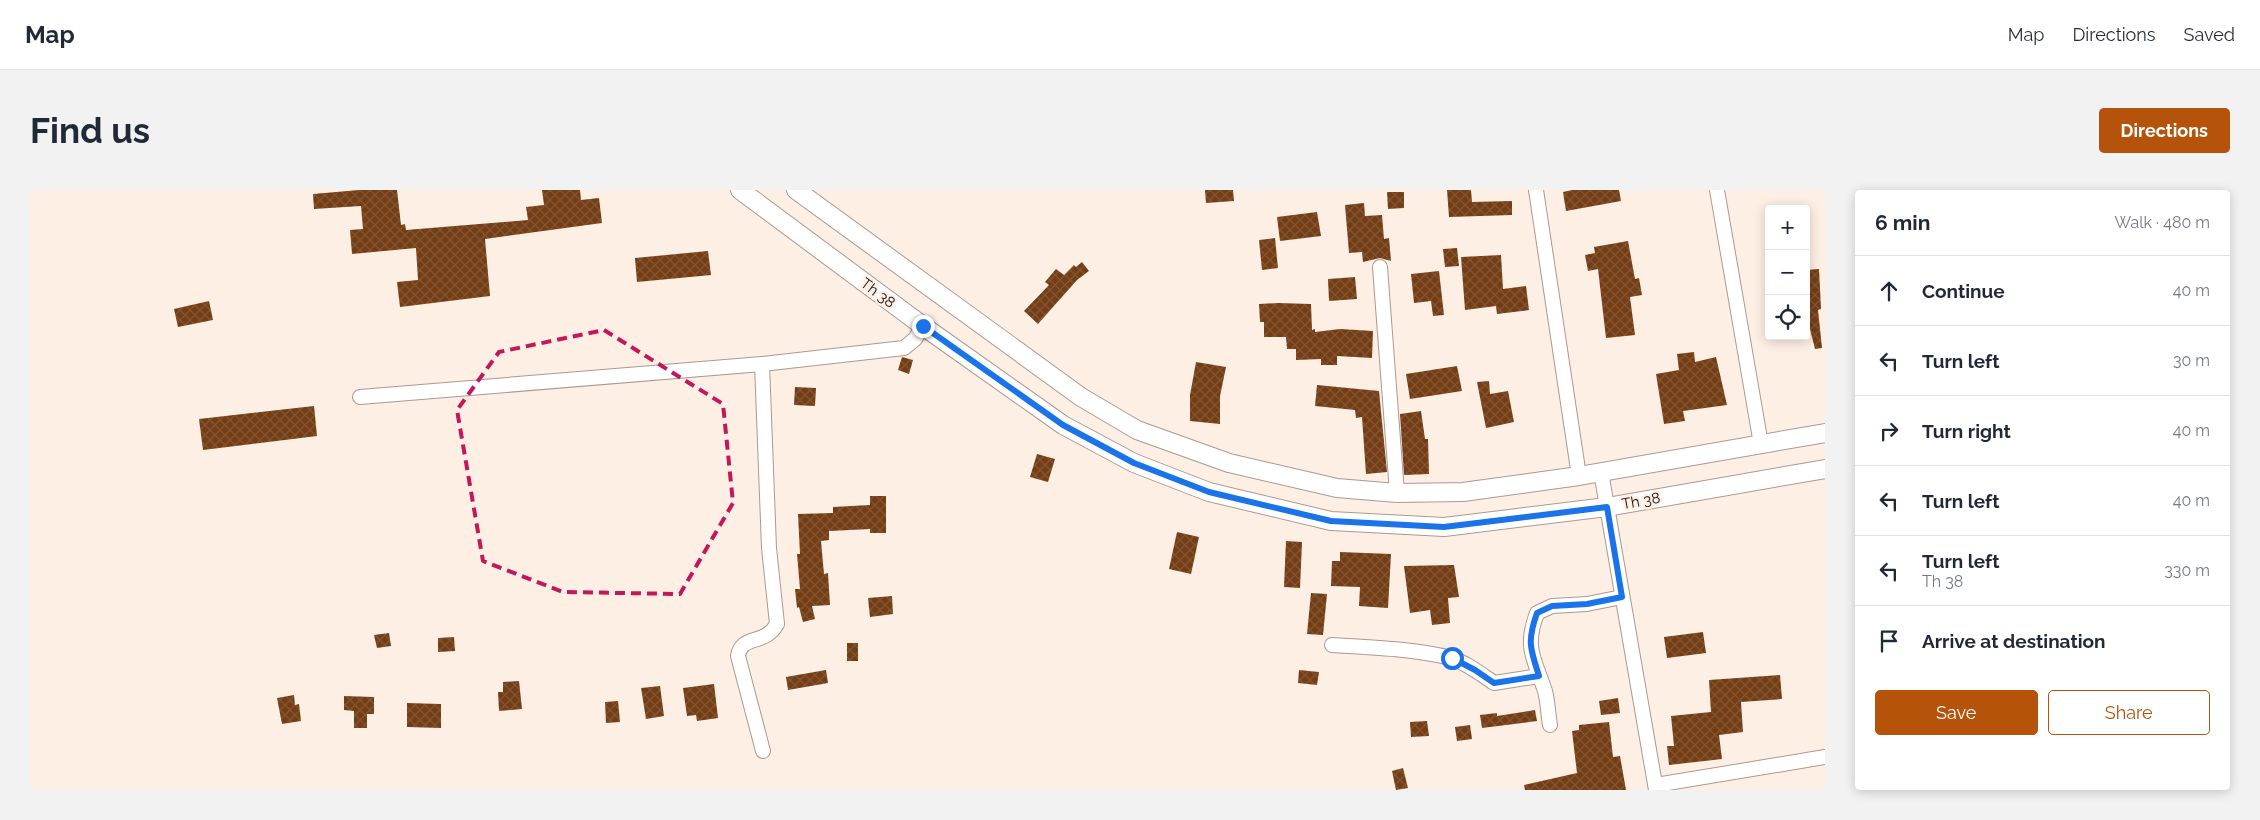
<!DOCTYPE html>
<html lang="en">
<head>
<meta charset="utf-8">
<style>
	:root { --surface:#fff; --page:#f2f2f3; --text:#1f2937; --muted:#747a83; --line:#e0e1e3; --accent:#b45309 }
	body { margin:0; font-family:Raleway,sans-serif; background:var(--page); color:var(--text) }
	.controls { position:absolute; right:15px; top:15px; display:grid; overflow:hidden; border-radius:5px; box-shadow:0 2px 12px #0003 }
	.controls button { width:45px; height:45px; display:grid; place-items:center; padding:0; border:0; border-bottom:1px solid var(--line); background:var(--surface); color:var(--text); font:25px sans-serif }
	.stop { position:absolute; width:15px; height:15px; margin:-11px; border:4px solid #1a73e8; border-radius:50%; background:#fff }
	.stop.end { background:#1a73e8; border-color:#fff; box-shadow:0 1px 5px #0008 }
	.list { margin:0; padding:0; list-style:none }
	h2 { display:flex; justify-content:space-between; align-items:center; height:65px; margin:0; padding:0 20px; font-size:21px }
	h2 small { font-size:16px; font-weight:400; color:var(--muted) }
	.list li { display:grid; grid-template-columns:32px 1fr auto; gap:15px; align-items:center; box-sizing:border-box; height:70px; padding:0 20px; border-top:1px solid var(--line) }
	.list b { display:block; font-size:19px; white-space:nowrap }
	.list p { margin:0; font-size:16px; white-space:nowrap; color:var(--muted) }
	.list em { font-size:16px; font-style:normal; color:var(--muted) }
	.actions { display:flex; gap:10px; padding:15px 20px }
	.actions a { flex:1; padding:11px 0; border:1px solid var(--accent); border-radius:5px; text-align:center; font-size:18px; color:var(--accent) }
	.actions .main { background:var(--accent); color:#fff }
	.icon { flex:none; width:28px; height:28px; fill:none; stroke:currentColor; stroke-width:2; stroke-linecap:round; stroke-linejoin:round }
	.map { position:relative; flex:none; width:1795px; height:600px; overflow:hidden; border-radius:5px }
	header { display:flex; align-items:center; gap:30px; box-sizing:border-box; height:70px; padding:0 25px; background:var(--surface); border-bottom:1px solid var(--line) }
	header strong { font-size:24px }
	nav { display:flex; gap:28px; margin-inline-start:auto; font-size:18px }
	.intro { display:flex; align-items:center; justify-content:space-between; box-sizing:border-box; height:120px; padding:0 30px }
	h1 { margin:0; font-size:35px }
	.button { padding:12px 22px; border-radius:5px; background:var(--accent); color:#fff; font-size:18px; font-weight:700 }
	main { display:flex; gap:30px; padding:0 30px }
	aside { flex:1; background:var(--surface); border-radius:5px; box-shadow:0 2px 12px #0003 }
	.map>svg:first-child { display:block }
</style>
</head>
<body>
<header>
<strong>Map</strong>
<nav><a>Map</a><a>Directions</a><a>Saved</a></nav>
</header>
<div class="intro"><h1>Find us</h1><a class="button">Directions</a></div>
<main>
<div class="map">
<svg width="1795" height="600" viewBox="0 0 1795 600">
	<defs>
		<pattern id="building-cross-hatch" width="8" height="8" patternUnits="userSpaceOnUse" patternTransform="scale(1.25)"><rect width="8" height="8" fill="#743d14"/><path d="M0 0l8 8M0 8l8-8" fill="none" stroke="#825635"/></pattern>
	</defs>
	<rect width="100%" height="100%" fill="#feefe5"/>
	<!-- building -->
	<g fill="url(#building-cross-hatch)">
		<path d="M329,0H367L371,35L375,34L376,40L498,30L496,17L514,15L512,0H550L551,10L569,8L572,33L455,49L460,106L370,117L367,92L388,90L386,58L322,64L320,40L333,39L331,16L284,19L283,4Z"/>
		<path d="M1175,0H1203L1204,11L1176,13Z"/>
		<path d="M1417,0H1441L1442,12L1482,11V25L1419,27Z"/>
		<path d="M1542,0H1589L1591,11L1536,21L1533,2Z"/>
		<path d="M1357,2H1374V18L1358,19Z"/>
		<path d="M1334,13L1335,26L1352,25L1354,49L1359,48L1361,71L1350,68L1333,72L1332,62L1319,63L1315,15Z"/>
		<path d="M1287,22L1291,46L1250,51L1247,27Z"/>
		<path d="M1245,48L1248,78L1232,80L1229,50Z"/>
		<path d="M1598,51L1605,89L1609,88L1612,105L1600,107L1605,145L1576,148L1568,79L1558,81L1555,65L1565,63L1564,57Z"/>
		<path d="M1427,58L1429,76L1415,77L1413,59Z"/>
		<path d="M678,61L681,85L607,92L605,68Z"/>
		<path d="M1471,65L1473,99L1496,96L1499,120L1467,124L1466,116L1435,120L1431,67Z"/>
		<path d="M1052,72L1059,81L1047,90L1008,134L994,121L1019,95L1015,92L1026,79L1034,85L1044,75L1046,77Z"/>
		<path d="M1789,79L1791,119L1788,120L1792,158L1785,159L1778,131L1776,132V80Z"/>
		<path d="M1409,81L1414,125L1403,126L1401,111L1384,113L1381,84Z"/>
		<path d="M1325,87L1327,109L1299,111L1298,89Z"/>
		<path d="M179,111L183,130L148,137L144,119Z"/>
		<path d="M1248,113L1281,114L1282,140L1285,139V142L1310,139L1343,141L1342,168L1307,166V175H1291V169L1266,170V159H1257L1256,147H1234V132H1230L1229,114Z"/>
		<path d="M1664,162L1665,172L1686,167L1697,215L1653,221L1655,231L1634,234L1626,184L1649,180L1647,164Z"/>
		<path d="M872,167L883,170L879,184L868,180Z"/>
		<path d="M1166,172L1196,177L1190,206V234L1160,231V205Z"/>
		<path d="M1427,176L1432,201L1380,209L1376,184Z"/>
		<path d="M1459,191L1460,204L1478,201L1484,232L1456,238L1447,192Z"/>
		<path d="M1287,195L1349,201L1357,282L1336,284L1332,227L1326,228L1325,220L1285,216Z"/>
		<path d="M765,197L786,198L785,216L764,215Z"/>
		<path d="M284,216L287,246L173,260L169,229Z"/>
		<path d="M1391,221L1395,249H1398L1399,284L1374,285L1370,224Z"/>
		<path d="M1007,264L1025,269L1018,292L1000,287Z"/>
		<path d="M840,306H856V343H840V339L799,341V350L791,351L794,384L798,383L800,415L782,416L785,429L773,432L769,417L767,418L765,399H770L767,364H770L768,324L803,323V317L840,315Z"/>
		<path d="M1147,342L1169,347L1161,384L1139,379Z"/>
		<path d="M1256,351L1272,352L1270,398L1254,397Z"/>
		<path d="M1310,362L1361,364L1358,418L1329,416L1330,397L1301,396L1302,371H1310Z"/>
		<path d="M1424,375L1429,407L1418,408L1420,433L1402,435L1400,420L1380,423L1374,376Z"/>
		<path d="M1281,403L1297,404L1293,445L1277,444Z"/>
		<path d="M862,406L863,424L840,427L838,408Z"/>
		<path d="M1673,442L1676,463L1637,468L1634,447Z"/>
		<path d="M359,443L361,456L347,458L344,445Z"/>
		<path d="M424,447L425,461L408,462V448Z"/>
		<rect x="817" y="453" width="11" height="18"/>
		<path d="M796,480L798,493L758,500L756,487Z"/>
		<path d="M1269,480L1289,482L1287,495L1268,493Z"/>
		<path d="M1750,485L1752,509L1711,512L1713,542L1689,545L1692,569L1639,575L1637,556H1644L1641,526L1681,522L1679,490Z"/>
		<path d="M489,491L492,519L469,521L468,502H473V492Z"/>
		<path d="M684,494L688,528L667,531L666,525L657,526L653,498Z"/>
		<path d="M630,496L634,526L616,529L611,498Z"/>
		<path d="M264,505L265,515L269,514L271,531L252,534L247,508Z"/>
		<path d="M314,506L344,507V524H337V538H324V521L314,520Z"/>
		<path d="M1588,508L1590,523L1571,525L1569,511Z"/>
		<path d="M588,511L590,532L576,533L575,512Z"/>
		<path d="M377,513L411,514V538L377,537Z"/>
		<path d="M1505,520L1507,531L1452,538L1450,525L1467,523V526Z"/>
		<path d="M1397,531L1399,546L1381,547L1380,532Z"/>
		<path d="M1579,532L1583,567L1590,566L1596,600H1495L1494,595L1547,583L1542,541L1549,540V535Z"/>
		<path d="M1440,535L1442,549L1427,551L1425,537Z"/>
		<path d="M1373,578L1378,598L1366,600L1362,581Z"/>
	</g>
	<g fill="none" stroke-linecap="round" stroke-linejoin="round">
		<defs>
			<g id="minor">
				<path d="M1506,0L1549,286"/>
				<path d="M1687,0L1731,254"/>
				<path d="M1350,77L1367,303"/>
				<path d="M732,174L739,358L747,434C735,456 711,444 708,466L733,561"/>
				<path d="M330,207L732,174L874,158L885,149L893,136"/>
				<path d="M1571,282L1626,600"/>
				<path d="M1302,455C1339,457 1386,459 1421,468C1437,473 1451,484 1464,493L1509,486"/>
				<path d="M1520,535C1518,524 1518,512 1515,501C1504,468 1494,458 1507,423L1522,416L1557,414L1592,407"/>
				<path d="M1626,595L1795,567"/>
			</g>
			<g id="tertiary">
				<path d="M710,0L893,136L1033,235L1104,273L1179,302L1301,331L1414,337L1577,317L1795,279"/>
				<path d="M766,0L1051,207L1107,240L1199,273L1307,298L1367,303L1433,302L1549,286L1795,243"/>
			</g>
		</defs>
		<!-- minor casing -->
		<use href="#minor" stroke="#ab998e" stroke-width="16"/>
		<!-- tertiary casing -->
		<use href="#tertiary" stroke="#ab998e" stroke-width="20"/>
		<!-- minor -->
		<use href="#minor" stroke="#fff" stroke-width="14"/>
		<!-- tertiary -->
		<use href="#tertiary" stroke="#fff" stroke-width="18"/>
	</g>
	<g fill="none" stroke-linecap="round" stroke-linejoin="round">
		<!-- route -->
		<path stroke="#1a73e8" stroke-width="6" d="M893,136L1033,235L1104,273L1179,302L1301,331L1414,337L1577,317L1592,407L1557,414L1522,416L1507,423C1497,451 1500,458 1509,486L1464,493L1445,480L1422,468"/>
	</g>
	<!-- marked area -->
	<path fill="none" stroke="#c2185b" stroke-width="4" stroke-dasharray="10 6" stroke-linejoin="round" d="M574,140L693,214L703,313L650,404L533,402L453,371L427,220L469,162Z"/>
	<g text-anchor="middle" stroke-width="5" stroke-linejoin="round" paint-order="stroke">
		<!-- street labels -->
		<g font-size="15" fill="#18120e" stroke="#feefe5">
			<text transform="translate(848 103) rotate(37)" y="5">Th 38</text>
			<text transform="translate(1611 311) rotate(-10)" y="5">Th 38</text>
		</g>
	</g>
</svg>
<div class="controls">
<button>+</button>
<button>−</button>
<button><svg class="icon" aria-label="locate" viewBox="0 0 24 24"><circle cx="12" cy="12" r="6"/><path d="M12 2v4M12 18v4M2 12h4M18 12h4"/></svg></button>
</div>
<div class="stop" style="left:1422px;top:468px"></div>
<div class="stop end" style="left:893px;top:136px"></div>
</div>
<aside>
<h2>6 min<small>Walk · 480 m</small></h2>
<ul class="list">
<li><svg class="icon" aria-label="ahead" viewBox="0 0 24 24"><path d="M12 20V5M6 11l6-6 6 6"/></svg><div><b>Continue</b></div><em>40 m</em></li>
<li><svg class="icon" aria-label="left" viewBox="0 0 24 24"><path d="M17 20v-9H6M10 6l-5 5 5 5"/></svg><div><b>Turn left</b></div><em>30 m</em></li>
<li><svg class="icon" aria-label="right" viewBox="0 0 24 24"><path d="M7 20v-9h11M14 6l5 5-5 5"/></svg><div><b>Turn right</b></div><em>40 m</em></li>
<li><svg class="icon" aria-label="left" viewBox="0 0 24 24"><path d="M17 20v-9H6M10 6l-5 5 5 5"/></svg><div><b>Turn left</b></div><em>40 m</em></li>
<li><svg class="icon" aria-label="left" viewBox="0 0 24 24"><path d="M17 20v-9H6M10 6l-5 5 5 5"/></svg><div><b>Turn left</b><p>Th 38</p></div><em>330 m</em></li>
<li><svg class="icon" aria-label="arrive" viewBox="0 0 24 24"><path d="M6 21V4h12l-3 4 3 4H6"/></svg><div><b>Arrive at destination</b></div></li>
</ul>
<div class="actions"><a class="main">Save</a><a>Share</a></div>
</aside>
</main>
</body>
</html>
